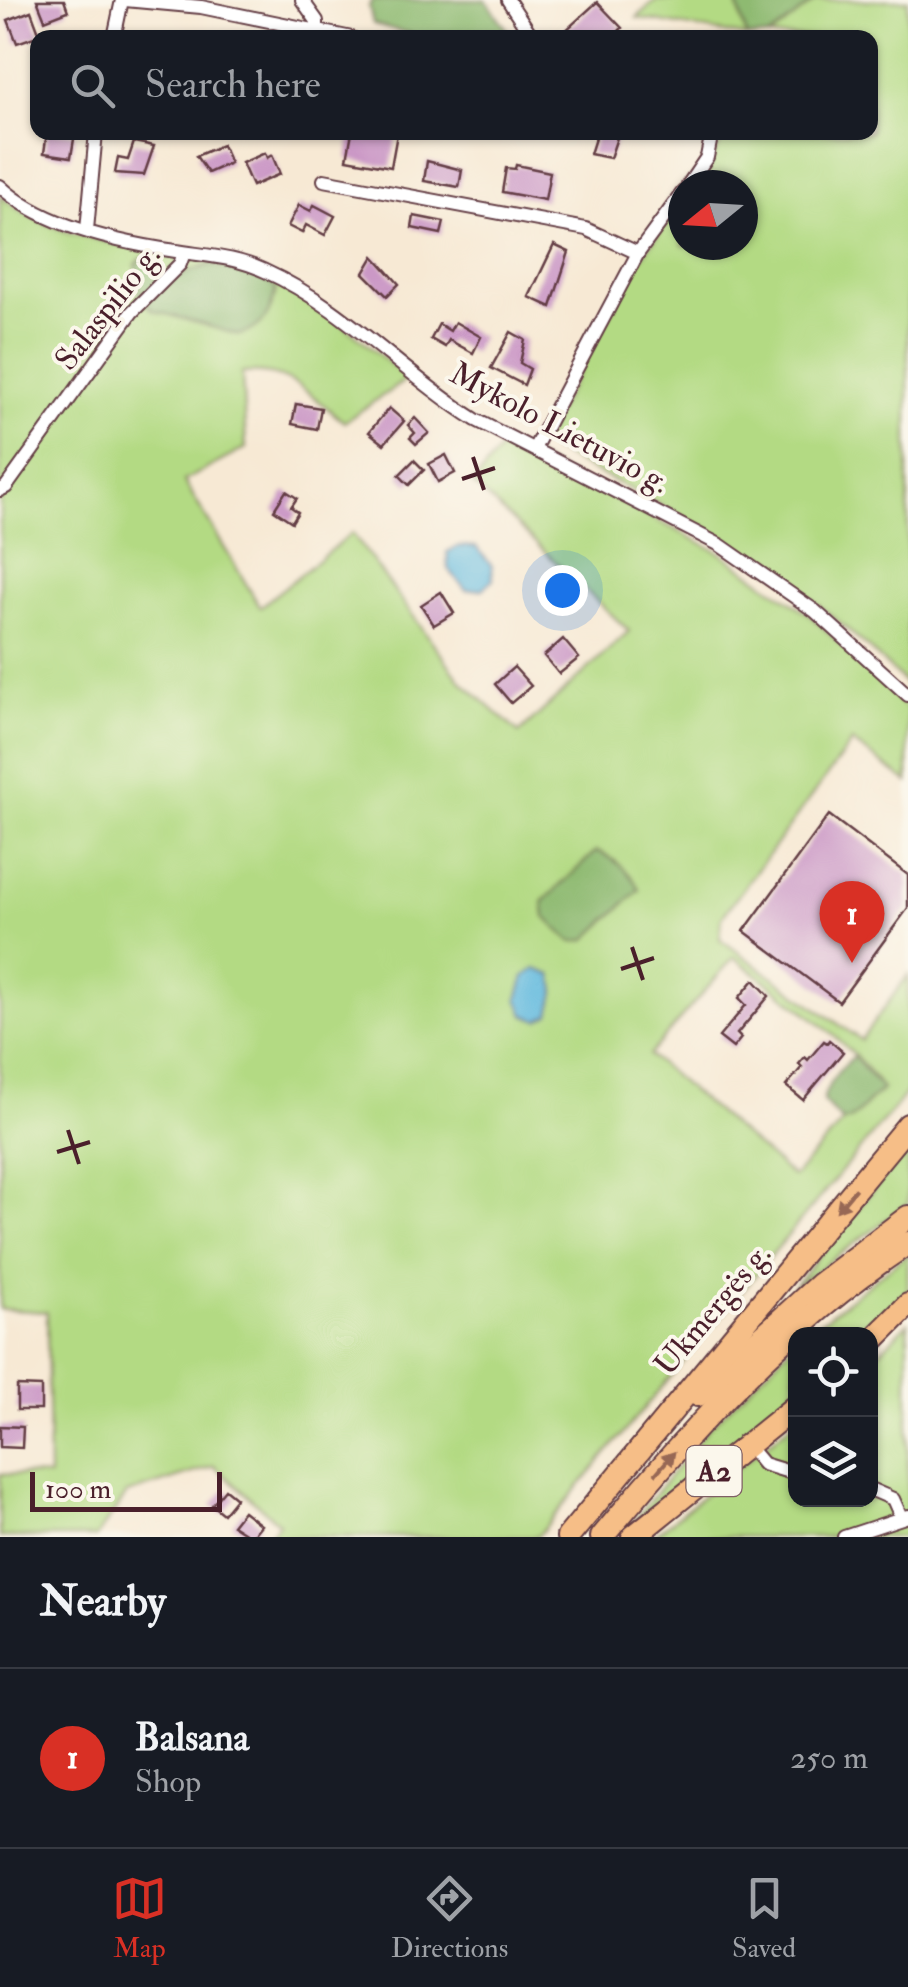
<!DOCTYPE html>
<html lang="en">
<head>
<meta charset="utf-8">
<style>
	:root { --surface:#171b24; --page:#20242c; --text:#f1f3f6; --muted:#9ea1a6; --line:#363941; --accent:#d93025 }
	body { margin:0; font-family:"IM FELL Double Pica",serif; background:var(--page); color:var(--text) }
	.controls { position:absolute; right:30px; bottom:30px; display:grid; overflow:hidden; border-radius:20px; box-shadow:0 2px 8px #0004 }
	.controls button { width:90px; height:90px; display:grid; place-items:center; padding:0; border:0; border-bottom:2px solid var(--line); background:var(--surface); color:var(--text); font:50px sans-serif }
	.compass { position:absolute; left:668px; top:170px; width:90px; height:90px; border-radius:50%; background:var(--surface); box-shadow:0 2px 8px #0004; rotate:252deg }
	.scale { position:absolute; left:30px; bottom:25px; width:192px; box-sizing:border-box; padding-left:10px; border:5px solid #4a1f2b; border-top:0; font-size:28px; line-height:35px; white-space:nowrap; color:#4a1f2b; -webkit-text-stroke:8px #fbf7ec; paint-order:stroke }
	.you { position:absolute; left:562px; top:590px; width:35px; height:35px; margin:-25px; border:8px solid #fff; border-radius:50%; background:#1a73e8; box-shadow:0 0 0 15px #1a73e833 }
	.badge { display:grid; place-items:center; width:65px; height:65px; border-radius:50%; background:var(--accent); color:#fff; font-size:32px; font-weight:700 }
	.pin { position:absolute; translate:-50% -82px; filter:drop-shadow(0 2px 5px #0008) }
	.pin::after { content:''; position:absolute; top:52px; width:35px; height:30px; background:inherit; clip-path:polygon(0 0,100% 0,50% 100%) }
	.list { margin:0; padding:0; list-style:none }
	h2 { display:flex; justify-content:space-between; align-items:center; height:130px; margin:0; padding:0 40px; font-size:42px }
	h2 small { font-size:32px; font-weight:400; color:var(--muted) }
	.list li { display:grid; grid-template-columns:65px 1fr auto; gap:30px; align-items:center; box-sizing:border-box; height:180px; padding:0 40px; border-top:2px solid var(--line) }
	.list b { display:block; font-size:38px; white-space:nowrap }
	.list p { margin:0; font-size:32px; white-space:nowrap; color:var(--muted) }
	.list em { font-size:32px; font-style:normal; color:var(--muted) }
	.icon { flex:none; width:55px; height:55px; fill:none; stroke:currentColor; stroke-width:2; stroke-linecap:round; stroke-linejoin:round }
	.map { position:relative; flex:none; width:908px; height:1537px; overflow:hidden }
	.search { position:absolute; background:var(--surface); box-shadow:0 2px 8px #0004; left:30px; right:30px; top:30px; height:110px; display:flex; align-items:center; gap:25px; box-sizing:border-box; padding:0 35px; border-radius:20px; color:var(--muted); font-size:38px }
	.sheet { height:310px; background:var(--surface) }
	nav { display:flex; justify-content:space-around; align-items:center; box-sizing:border-box; height:140px; border-top:2px solid var(--line); background:var(--surface); font-size:28px; color:var(--muted) }
	nav a { display:grid; justify-items:center; gap:5px }
	nav .on { color:var(--accent) }
	.map>svg:first-child { display:block }
</style>
</head>
<body>
<div class="map">
<svg width="908" height="1537" viewBox="0 0 908 1537">
	<rect width="100%" height="100%" fill="#fbf7ec"/>
	<filter id="ink" filterUnits="userSpaceOnUse"><feTurbulence type="fractalNoise" baseFrequency=".01" numOctaves="2"/><feDisplacementMap in="SourceGraphic" scale="20" xChannelSelector="R" yChannelSelector="G"/><feConvolveMatrix kernelMatrix="1 2 1 2 8 2 1 2 1" color-interpolation-filters="sRGB"/></filter>
	<filter id="wash" filterUnits="userSpaceOnUse"><feTurbulence type="fractalNoise" baseFrequency=".0048" numOctaves="4" result="noise"/><feDisplacementMap in="SourceGraphic" scale="40" xChannelSelector="R" yChannelSelector="G"/><feGaussianBlur stdDeviation="2.25" result="paint"/><feColorMatrix in="noise" values="0 0 0 0 0 0 0 0 0 0 0 0 0 0 0 0 0 1.4 0 .05"/><feComposite in="paint" operator="in"/></filter>
	<g filter="url(#wash)">
		<rect width="100%" height="100%" fill="#f7e9d4"/>
		<!-- green -->
		<g fill="#b3da83" stroke="#7e7c57" stroke-width="2.5" fill-rule="evenodd">
			<path d="M655,0H736L747,37L637,18Z"/>
			<path d="M816,0H908V686C862,641 815,598 761,563C695,520 622,486 552,450L546,441V431L640,259L683,201V245H743V185H695L708,169L725,133L870,132V38L769,37Z"/>
			<path d="M0,195C45,238 136,247 196,258C211,261 227,262 242,267C303,288 360,336 407,379L344,422C309,394 290,368 242,373L246,448L184,481L260,607L352,533L461,681L519,733L629,631L473,484L505,442L721,553L809,614L908,709V782L852,742L722,917L720,939L861,1040L908,975V1089L905,1095L537,1537H267L279,1523L214,1466L127,1494L96,1537H0V1474L49,1476L47,1312L0,1309ZM734,957C780,993 851,1041 882,1089L852,1119L843,1122L793,1177L649,1055Z"/>
			<path d="M908,1147V1204L792,1289Z"/>
			<path d="M908,1253V1290L863,1334H805Z"/>
			<path d="M908,1323V1537H652L795,1421L796,1500H870L871,1360Z"/>
			<path d="M795,1342V1393L626,1530L707,1430Z"/>
		</g>
		<!-- forest -->
		<g fill="#8eba71" stroke="#6c6c4e" stroke-width="2.5">
			<path d="M373,0H486L509,32V37H422L373,24L369,6Z"/>
			<path d="M736,0H816L769,37H747Z"/>
			<path d="M147,254L162,271L176,277L211,264L266,280L276,289C271,312 264,329 239,335L152,310L140,297L136,264Z"/>
			<path d="M596,851C611,855 634,875 639,890L586,940L572,942L545,917L543,902Z"/>
			<path d="M854,1057L882,1089L852,1119L843,1122L823,1101C826,1085 841,1066 854,1057Z"/>
		</g>
		<!-- water -->
		<g fill="#61b9de" stroke="#566c84" stroke-width="2.5">
			<path d="M459,546L476,547L492,566L493,579L483,589L466,590L448,569L447,552Z"/>
			<path d="M536,969L552,975L556,989L550,1014L539,1020L525,1015L518,999L525,976Z"/>
		</g>
		<g id="blocks">
			<!-- building -->
			<g fill="#cb98c6">
				<path d="M37,0H64L68,11L45,20Z"/>
				<path d="M597,2L622,28L612,38H569L564,32Z"/>
				<path d="M31,11L40,35L17,43L8,20Z"/>
				<path d="M47,132L75,133L71,157L44,153Z"/>
				<path d="M352,132L397,134L391,167L347,159Z"/>
				<path d="M597,132H619L610,158L590,154Z"/>
				<path d="M134,142L154,146L144,175L115,173L118,158L128,160Z"/>
				<path d="M222,145L230,163L208,173L196,156Z"/>
				<path d="M265,153L267,158L272,155L280,174L252,186L242,163Z"/>
				<path d="M427,161L462,170L459,187L424,181Z"/>
				<path d="M516,165L550,172L545,200L502,192L506,168L515,169Z"/>
				<path d="M299,205L311,211L314,205L335,216L325,235L306,225L302,233L288,226Z"/>
				<path d="M414,216L444,222L441,234L412,228Z"/>
				<path d="M554,245L569,252L551,307L529,297Z"/>
				<path d="M374,256L399,284L387,296L364,273Z"/>
				<path d="M455,322L481,337L473,353L449,340L445,347L431,339L439,324L450,331Z"/>
				<path d="M511,332L525,340L520,363L530,369L524,385L491,368Z"/>
				<path d="M296,404L321,408L317,429L292,424Z"/>
				<path d="M389,408L404,421L384,444L369,432Z"/>
				<path d="M415,418L429,433L416,444L410,438L415,433L408,425Z"/>
				<path d="M446,455L455,473L438,482L429,464Z"/>
				<path d="M414,460L424,470L409,485L399,475Z"/>
				<path d="M286,491L297,498L291,507L298,512L292,522L274,510Z"/>
				<path d="M441,592L454,613L434,625L421,605Z"/>
				<path d="M563,639L579,658L559,674L544,656Z"/>
				<path d="M514,667L531,686L511,703L495,684Z"/>
				<path d="M829,815L908,875V908L839,1002L744,931Z"/>
				<path d="M754,980L769,996L737,1034L741,1038L733,1048L719,1037L746,1005L739,998Z"/>
				<path d="M829,1040L843,1052L803,1100L786,1086L802,1067L799,1064L805,1057L808,1060L824,1041L827,1043Z"/>
				<path d="M17,1386L41,1387V1410H17Z"/>
				<path d="M0,1426L23,1427L22,1448L0,1447Z"/>
				<path d="M225,1489L236,1498L223,1514L212,1505Z"/>
				<path d="M243,1511L261,1525L251,1537L232,1525Z"/>
			</g>
		</g>
	</g>
	<g filter="url(#ink)">
		<use href="#blocks" fill-opacity="0" stroke="#643d44" stroke-width="2.5"/>
		<g fill="none" stroke-linecap="round" stroke-linejoin="round">
			<defs>
				<g id="minor">
					<path d="M125,0L201,7L352,38"/>
					<path d="M302,0L317,21V29"/>
					<path d="M508,0L533,38"/>
					<path d="M114,38L122,0"/>
					<path d="M324,180L586,229L638,253"/>
					<path d="M688,185L707,157L712,132"/>
					<path d="M0,186C42,226 121,243 176,251C208,256 236,257 265,271C345,307 403,374 476,420L720,545L815,611L908,695"/>
					<path d="M87,230L96,132"/>
					<path d="M534,449L638,253L683,192"/>
					<path d="M0,490L6,487L132,312L180,264L184,253"/>
					<path d="M747,1445L763,1464L796,1474"/>
					<path d="M870,1489L893,1499L901,1517"/>
					<path d="M844,1537L908,1516"/>
				</g>
				<g id="trunk">
					<path d="M870,1343L908,1305"/>
					<path d="M698,1395L820,1284L908,1217"/>
					<path d="M568,1537L908,1125"/>
					<path d="M602,1537C693,1427 788,1322 908,1243"/>
					<path d="M633,1537L796,1406"/>
				</g>
			</defs>
			<!-- minor casing -->
			<use href="#minor" stroke="#643d44" stroke-width="16"/>
			<!-- trunk casing -->
			<use href="#trunk" stroke="#643d44" stroke-width="26"/>
			<!-- minor -->
			<use href="#minor" stroke="#fff" stroke-width="12"/>
			<!-- trunk -->
			<use href="#trunk" stroke="#f6be87" stroke-width="22"/>
		</g>
		<!-- one-way arrows -->
		<defs><path id="oneway-solid" d="M-6-.8H1V-3.2L6.5 0L1 3.2V.8H-6Z" transform="scale(2.5)"/></defs>
		<g fill="#976754">
			<use href="#oneway-solid" transform="translate(846 1200) rotate(130)"/>
			<use href="#oneway-solid" transform="translate(665 1463) rotate(-49)"/>
		</g>
	</g>
	<!-- ticks -->
	<path fill="none" stroke="#4a1f2b" stroke-width="4" d="M473,457L484,490M462,479L495,468M632,947L643,980M621,969L654,958M68,1130L79,1164M57,1152L90,1142"/>
	<g text-anchor="middle" stroke-width="8" stroke-linejoin="round" paint-order="stroke">
		<!-- shield labels -->
		<rect fill="#fbf7ec" stroke="#7f6065" stroke-width="2.5" x="686.5" y="1446" width="55" height="50" rx="8"/>
		<g font-size="30" font-weight="bold" fill="#4a1f2b">
			<text x="714" y="1481">A2</text>
		</g>
		<!-- street labels -->
		<g font-size="32" fill="#4a1f2b" stroke="#fbf7ec">
			<text transform="translate(107 307) rotate(-52)" y="11">Salaspilio g.</text>
			<text transform="translate(560 427) rotate(28)" y="11">Mykolo Lietuvio g.</text>
			<text transform="translate(712 1309) rotate(-50)" y="11">Ukmergės g.</text>
		</g>
	</g>
</svg>
<div class="controls">
<button><svg class="icon" aria-label="locate" viewBox="0 0 24 24"><circle cx="12" cy="12" r="6"/><path d="M12 2v4M12 18v4M2 12h4M18 12h4"/></svg></button>
<button><svg class="icon" aria-label="layers" viewBox="0 0 24 24"><path d="M12 4l9 5-9 5-9-5zM3 14l9 5 9-5"/></svg></button>
</div>
<svg class="compass" viewBox="-18 -18 36 36"><path d="M0-13l5 13h-10z" fill="#e53935"/><path d="M0 13l5-13h-10z" fill="#9ea1a6"/></svg>
<div class="scale">100 m</div>
<div class="you"></div>
<div class="pin badge" style="left:852px;top:963px">1</div>
<div class="search"><svg class="icon" aria-label="search" viewBox="0 0 24 24"><circle cx="10" cy="10" r="6"/><path d="M15 15l6 6"/></svg>Search here</div>
</div>
<section class="sheet">
<h2>Nearby<small></small></h2>
<ul class="list">
<li><span class="badge">1</span><div><b>Balsana</b><p>Shop</p></div><em>250 m</em></li>
</ul>
</section>
<nav>
<a class="on"><svg class="icon" aria-label="map" viewBox="0 0 24 24"><path d="M3 6l6-2 6 2 6-2v14l-6 2-6-2-6 2zM9 4v14M15 6v14"/></svg>Map</a>
<a><svg class="icon" aria-label="directions" viewBox="0 0 24 24"><path d="M12 3l9 9-9 9-9-9zM9 14v-3h6M13 9l2 2-2 2"/></svg>Directions</a>
<a><svg class="icon" aria-label="saved" viewBox="0 0 24 24"><path d="M7 4h10v16l-5-4-5 4z"/></svg>Saved</a>
</nav>
</body>
</html>
